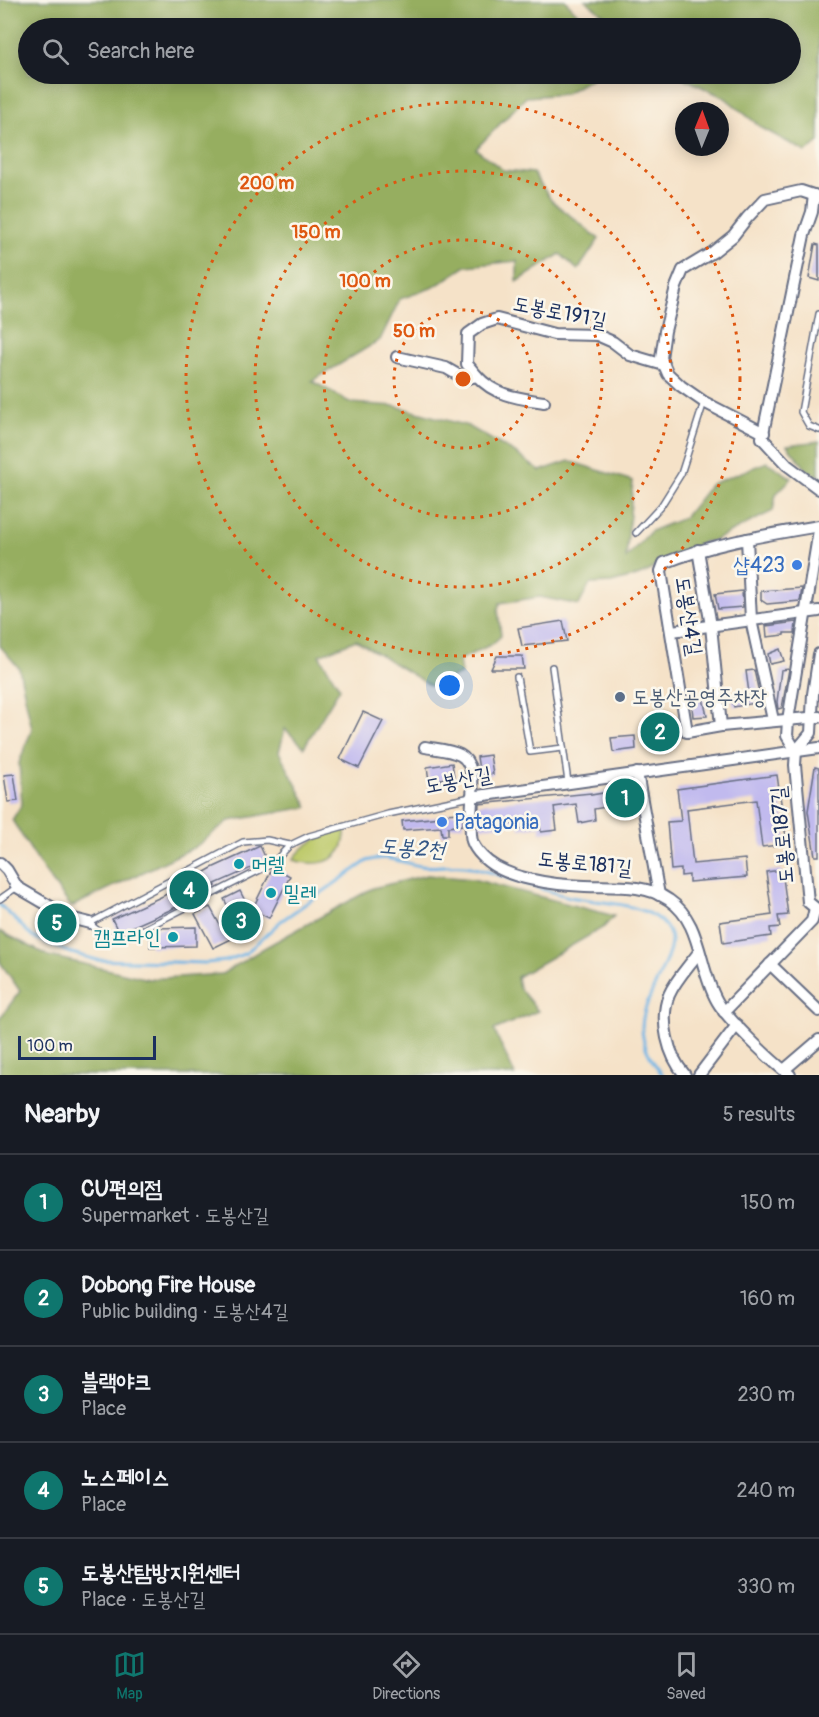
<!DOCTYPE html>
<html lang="en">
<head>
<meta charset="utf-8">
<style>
	:root { --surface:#171b24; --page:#242831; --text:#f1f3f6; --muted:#9ea1a6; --line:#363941; --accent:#0f766e }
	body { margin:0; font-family:Pangolin,"Poor Story",sans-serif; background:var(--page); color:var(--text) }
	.compass { position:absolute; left:675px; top:102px; width:54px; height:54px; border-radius:50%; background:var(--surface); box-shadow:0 3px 15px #0003; rotate:1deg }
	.scale { position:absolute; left:18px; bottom:15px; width:138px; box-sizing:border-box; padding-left:6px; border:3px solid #1b2f5e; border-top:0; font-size:16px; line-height:21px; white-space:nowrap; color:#1b2f5e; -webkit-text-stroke:4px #fbf7ec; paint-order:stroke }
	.you { position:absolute; left:450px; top:686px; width:21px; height:21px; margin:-15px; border:4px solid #fff; border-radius:50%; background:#1a73e8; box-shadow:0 0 0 9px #1a73e833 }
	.badge { display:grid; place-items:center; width:39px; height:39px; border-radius:50%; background:var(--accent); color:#fff; font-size:20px; font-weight:700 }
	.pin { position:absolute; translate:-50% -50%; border:3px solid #fff; box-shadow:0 2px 6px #0006 }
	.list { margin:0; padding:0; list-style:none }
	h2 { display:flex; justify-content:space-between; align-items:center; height:78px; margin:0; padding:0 24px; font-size:26px }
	h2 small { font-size:20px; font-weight:400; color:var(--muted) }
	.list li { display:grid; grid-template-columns:39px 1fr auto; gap:18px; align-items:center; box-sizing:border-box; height:96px; padding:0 24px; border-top:2px solid var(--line) }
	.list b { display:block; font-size:22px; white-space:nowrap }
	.list p { margin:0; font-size:20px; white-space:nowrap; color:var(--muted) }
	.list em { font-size:20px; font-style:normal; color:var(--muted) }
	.icon { flex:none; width:33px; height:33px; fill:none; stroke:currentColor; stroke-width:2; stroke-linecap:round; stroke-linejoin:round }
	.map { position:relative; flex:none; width:819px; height:1075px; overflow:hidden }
	.search { position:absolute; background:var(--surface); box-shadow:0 3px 15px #0003; left:18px; right:18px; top:18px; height:66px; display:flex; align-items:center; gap:15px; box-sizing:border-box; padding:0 21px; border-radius:33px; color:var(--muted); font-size:22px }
	.sheet { height:558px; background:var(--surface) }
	nav { display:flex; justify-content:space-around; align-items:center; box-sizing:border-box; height:84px; border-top:2px solid var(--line); background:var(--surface); font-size:16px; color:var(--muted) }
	nav a { display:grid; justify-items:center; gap:3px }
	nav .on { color:var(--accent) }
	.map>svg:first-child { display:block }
</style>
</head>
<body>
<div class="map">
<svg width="819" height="1075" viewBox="0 0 819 1075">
	<rect width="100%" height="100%" fill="#fbf7ec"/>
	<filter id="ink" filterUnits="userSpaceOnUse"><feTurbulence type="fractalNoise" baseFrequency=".0167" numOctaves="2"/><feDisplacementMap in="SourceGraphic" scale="12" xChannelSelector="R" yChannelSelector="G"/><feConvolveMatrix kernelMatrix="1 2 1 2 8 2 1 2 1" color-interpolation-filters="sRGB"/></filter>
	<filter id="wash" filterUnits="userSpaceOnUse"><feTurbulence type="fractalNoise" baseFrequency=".008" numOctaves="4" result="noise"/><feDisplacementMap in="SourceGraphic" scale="24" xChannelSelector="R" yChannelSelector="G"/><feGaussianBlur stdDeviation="1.35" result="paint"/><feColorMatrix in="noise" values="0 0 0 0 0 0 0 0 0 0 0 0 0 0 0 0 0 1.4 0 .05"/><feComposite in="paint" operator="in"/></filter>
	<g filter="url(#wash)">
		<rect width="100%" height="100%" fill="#f5e2c8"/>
		<!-- green -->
		<path fill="#beca6c" stroke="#6c7c65" stroke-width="1.5" d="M346,827C345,834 345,843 341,850C331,866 308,865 293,860C305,841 326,834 346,827Z"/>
		<!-- forest -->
		<g fill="#96ae60" stroke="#586e5f" stroke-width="1.5">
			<path d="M0,0H565L591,28H28V74H599L565,94L526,97L476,149L503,170L533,173L551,200L599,239L578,270L560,254L517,282V261L466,266L434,287L400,299L380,340L312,381L351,403L395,406L468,426L515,453L540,471L569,461L633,481L626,558L651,531L684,518L711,484L767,462L792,478L776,494L773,511L713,541L702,542L693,552L660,562L649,571L637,576L611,583L590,584L579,605L540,597L500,603L498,609L501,636L492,644L459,660L461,674L431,686L356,640L319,655L340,688L304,747L285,729L279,752L308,807L229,821L195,847L71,907L42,868L12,820L22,804L19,763L32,729L19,668L0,646Z"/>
			<path d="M585,0H819V142L806,152L762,128L725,98L675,74H790V28H621Z"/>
			<path d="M819,441V477L807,470L787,445Z"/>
			<path d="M427,875L473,879L614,916L604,927L517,977L519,988L538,1011L494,1030L515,1075H0V1018L20,991L0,962V931L49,956L149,979L222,974L264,948L373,888Z"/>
		</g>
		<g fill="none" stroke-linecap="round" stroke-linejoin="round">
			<!-- stream -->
			<path stroke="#6eb4e5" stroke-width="3" d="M0,905L33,937L68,952L97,960L206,963L226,961L246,953L281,921L367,861C387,854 400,862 420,866C435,868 450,864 465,866C501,873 535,889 570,897C595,902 622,902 646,912C655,916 665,923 669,932C673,941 670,950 667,958C648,1006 624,1028 663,1075"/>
		</g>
		<g id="blocks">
			<!-- building -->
			<g fill="#c1baee">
				<path d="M815,244L819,245V281L809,278Z"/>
				<path d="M802,588L800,601L767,604L761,600V591Z"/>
				<path d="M742,591L743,607L718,609L715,594Z"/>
				<path d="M563,621L567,641L522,646L518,628Z"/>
				<path d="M796,622L795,633H784V635L767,637L766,626Z"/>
				<path d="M780,649L784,661L770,664L768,654Z"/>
				<path d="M497,656H522L524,669H491Z"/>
				<path d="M789,669L782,708L778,709L777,702L781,670Z"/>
				<path d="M754,670L761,702L734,707L732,698L749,693L746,671Z"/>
				<path d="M703,698L707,716L693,717L692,706L694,699Z"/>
				<path d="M363,712L383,721L359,768L340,759Z"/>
				<path d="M635,736L636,749L613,752L611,738Z"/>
				<path d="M490,755L493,774L480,776L477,757Z"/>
				<path d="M452,763L454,777L441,779L442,786L430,787L427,767Z"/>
				<path d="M815,767L819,768V856H815L808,811Z"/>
				<path d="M14,774L18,801L8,802L4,775Z"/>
				<path d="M777,775L787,844L762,847L756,800L687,809L693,864L745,859L747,877L689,882V875L681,876V869L671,870L667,822L681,821L677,789Z"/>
				<path d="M632,788L634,802L594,809L595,820L579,823L576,804L554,807L557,830L541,832L540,826L520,829L519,823L481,827V823L478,824L479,804L591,793V795Z"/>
				<path d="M464,813L463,825L448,827V835H442L441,827L403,830L402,821L440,817V814Z"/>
				<path d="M260,846L267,861L215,884L216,886L170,910L123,931H118L112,919L163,896L212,868Z"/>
				<path d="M275,868L290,876L269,918L252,910L272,869Z"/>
				<path d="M782,870L788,915L778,916L780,927L770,928L771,936L723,943L720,922L772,915L766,872Z"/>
				<path d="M240,891L258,926L213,948L195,914L210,907L220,925L234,918L224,899Z"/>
				<path d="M53,917L64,923L59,931L49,925Z"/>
				<path d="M196,927V946L150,947V932L157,928Z"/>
			</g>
		</g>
	</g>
	<g filter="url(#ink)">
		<use href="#blocks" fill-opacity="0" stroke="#676e83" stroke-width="1.5"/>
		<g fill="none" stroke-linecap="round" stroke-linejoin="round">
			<defs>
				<g id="lane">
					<path d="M819,314L801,412L809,426L819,430"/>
					<path d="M636,533L661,506L681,474L704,402"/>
					<path d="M552,667L568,782"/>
					<path d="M517,677L530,752L563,748"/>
					<path d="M290,845L267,840L243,842L90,923C98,935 117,937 130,936L272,864L290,845L309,836L388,814L471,797"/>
					<path d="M0,899L17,887"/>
				</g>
				<g id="street">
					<path d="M814,195L812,212L804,235L762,438L787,465L819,489"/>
					<path d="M397,357L446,368L465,379L477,376L467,364L468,334L482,324L497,319L554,334L597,335L613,342L630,355L664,365"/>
					<path d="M477,376C495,396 518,398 544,402"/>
					<path d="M764,433L704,402L681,386L668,374L661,358L665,331L676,287L683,270L713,252L733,236L747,218L765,199L801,191L819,197"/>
					<path d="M819,526C766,535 714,543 664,563L661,571L687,732L721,726L819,717"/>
					<path d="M747,539L751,620L773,720"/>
					<path d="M698,550L711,626L721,726"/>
					<path d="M672,631L819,611"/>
					<path d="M425,747C435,749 450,750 460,755C483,767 466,819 472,841C474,847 478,852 482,856C503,879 555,885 585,886C613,887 645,883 669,900C702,922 698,968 717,1001C727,1019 772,1062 790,1075"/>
					<path d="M796,751L787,736L788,720L819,530"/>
					<path d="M796,751L795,765L808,902L819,911"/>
					<path d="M796,751L811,733L813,694L819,654"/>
					<path d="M637,773L659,895"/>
					<path d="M471,797L819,748"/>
					<path d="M0,863L7,870L17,887L70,918L90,923"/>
					<path d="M770,964L819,1011"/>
					<path d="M724,1012L812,921L815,908"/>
					<path d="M784,1070L819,1040"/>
					<path d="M685,1075C668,1056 659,1020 669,995C676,979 689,966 699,952"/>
					<path d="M699,1075L737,1025"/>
				</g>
			</defs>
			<!-- lane casing -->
			<use href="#lane" stroke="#676e83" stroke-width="8"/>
			<!-- street casing -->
			<use href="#street" stroke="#676e83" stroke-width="14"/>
			<!-- lane -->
			<use href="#lane" stroke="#fff" stroke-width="5"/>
			<!-- street -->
			<use href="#street" stroke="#fff" stroke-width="10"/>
		</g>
	</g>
	<!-- distance rings -->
	<g fill="none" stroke="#de5710" stroke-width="3" stroke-dasharray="3 6">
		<circle cx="463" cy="379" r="69"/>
		<circle cx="463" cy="379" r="139"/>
		<circle cx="463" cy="379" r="208"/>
		<circle cx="463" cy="379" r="277"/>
	</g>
	<!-- markers -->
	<g fill="#3f7fe0" stroke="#fbf7ec" stroke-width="2">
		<circle cx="797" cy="565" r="6"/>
		<circle cx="442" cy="822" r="6"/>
	</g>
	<circle fill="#5c6f8a" stroke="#fbf7ec" stroke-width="2" cx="620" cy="697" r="6"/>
	<g fill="#0f9aa8" stroke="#fbf7ec" stroke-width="2">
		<circle cx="239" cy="864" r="6"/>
		<circle cx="271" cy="893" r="6"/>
		<circle cx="173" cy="937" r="6"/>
	</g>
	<g text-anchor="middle" stroke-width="5" stroke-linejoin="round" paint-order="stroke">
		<!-- street labels -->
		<g font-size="21" fill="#1b2f5e" stroke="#fbf7ec">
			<text transform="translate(560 312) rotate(11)" y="7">도봉로191길</text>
			<text transform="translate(689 616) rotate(81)" y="7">도봉산4길</text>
			<text transform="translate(458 780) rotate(-11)" y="7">도봉산길</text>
			<text transform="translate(782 835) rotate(-95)" y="7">도봉로187길</text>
			<text transform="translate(585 863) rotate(6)" y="7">도봉로181길</text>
		</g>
		<!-- shop labels -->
		<g font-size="21" fill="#366cbe" stroke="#fbf7ec" text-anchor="end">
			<text x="785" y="572">샵423</text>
			<text x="454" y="829" text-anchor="start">Patagonia</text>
		</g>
		<!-- service labels -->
		<g font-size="21" fill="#4e5e75" stroke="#fbf7ec" text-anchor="start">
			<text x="632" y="704">도봉산공영주차장</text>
		</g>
		<!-- culture labels -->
		<g font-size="21" fill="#0d838f" stroke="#fbf7ec" text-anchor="start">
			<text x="251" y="871">머렐</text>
			<text x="283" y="900">밀레</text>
			<text x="161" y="944" text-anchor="end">캠프라인</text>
		</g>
		<!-- water labels -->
		<g font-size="22" font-style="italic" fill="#345786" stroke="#fbf7ec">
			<text transform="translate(412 847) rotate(4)" y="8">도봉2천</text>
		</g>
	</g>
	<circle cx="463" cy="379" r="9" fill="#de5710" stroke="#fbf7ec" stroke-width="3"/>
	<g font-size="18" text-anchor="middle" font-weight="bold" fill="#de5710" stroke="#fbf7ec" stroke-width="5" stroke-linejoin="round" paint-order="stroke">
		<text x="267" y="189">200 m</text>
		<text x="316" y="238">150 m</text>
		<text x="365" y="287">100 m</text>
		<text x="414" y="337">50 m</text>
	</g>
</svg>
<svg class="compass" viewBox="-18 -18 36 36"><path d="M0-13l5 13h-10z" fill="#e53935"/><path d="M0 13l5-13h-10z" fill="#9ea1a6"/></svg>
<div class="scale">100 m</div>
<div class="you"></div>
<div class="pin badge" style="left:625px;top:798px">1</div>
<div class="pin badge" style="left:660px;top:732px">2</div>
<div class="pin badge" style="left:241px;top:921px">3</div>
<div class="pin badge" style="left:189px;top:890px">4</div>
<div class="pin badge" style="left:57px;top:923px">5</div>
<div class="search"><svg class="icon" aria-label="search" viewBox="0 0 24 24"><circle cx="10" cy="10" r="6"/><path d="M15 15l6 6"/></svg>Search here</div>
</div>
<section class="sheet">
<h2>Nearby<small>5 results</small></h2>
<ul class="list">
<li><span class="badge">1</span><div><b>CU편의점</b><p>Supermarket · 도봉산길</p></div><em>150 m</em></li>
<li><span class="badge">2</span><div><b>Dobong Fire House</b><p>Public building · 도봉산4길</p></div><em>160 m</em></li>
<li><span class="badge">3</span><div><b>블랙야크</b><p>Place</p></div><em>230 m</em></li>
<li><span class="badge">4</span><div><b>노스페이스</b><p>Place</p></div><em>240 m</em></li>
<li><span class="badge">5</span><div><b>도봉산탐방지원센터</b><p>Place · 도봉산길</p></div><em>330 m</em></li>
</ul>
</section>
<nav>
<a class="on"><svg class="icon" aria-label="map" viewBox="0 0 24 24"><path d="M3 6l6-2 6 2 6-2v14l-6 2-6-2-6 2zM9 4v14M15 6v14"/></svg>Map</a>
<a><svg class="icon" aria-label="directions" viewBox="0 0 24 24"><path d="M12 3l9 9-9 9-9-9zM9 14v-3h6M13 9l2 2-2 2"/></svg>Directions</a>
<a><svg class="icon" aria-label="saved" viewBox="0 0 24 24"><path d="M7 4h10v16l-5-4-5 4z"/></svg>Saved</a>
</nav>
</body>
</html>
